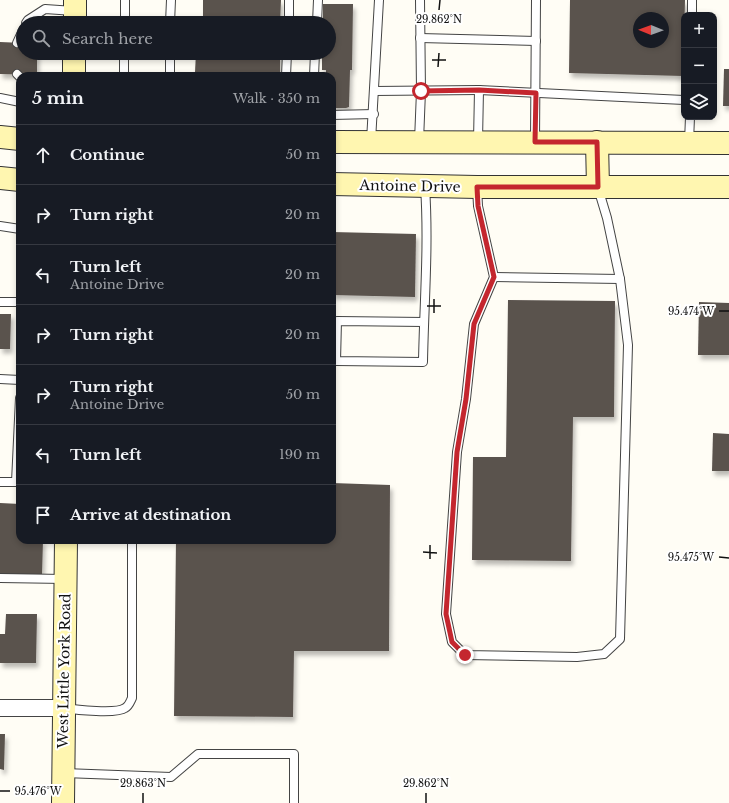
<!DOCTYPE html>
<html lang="en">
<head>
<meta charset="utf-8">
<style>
	:root { --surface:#171b24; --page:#242831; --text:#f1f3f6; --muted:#9ea1a6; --line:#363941 }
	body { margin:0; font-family:"Libre Baskerville",serif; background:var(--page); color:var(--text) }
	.controls { position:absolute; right:12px; top:12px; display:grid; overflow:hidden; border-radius:8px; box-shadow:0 2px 6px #0003 }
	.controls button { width:36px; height:36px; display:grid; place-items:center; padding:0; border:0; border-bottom:1px solid var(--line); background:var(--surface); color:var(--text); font:20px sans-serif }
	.compass { position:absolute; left:633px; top:12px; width:36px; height:36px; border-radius:50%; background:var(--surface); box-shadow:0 2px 6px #0003; rotate:271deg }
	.stop { position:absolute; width:12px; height:12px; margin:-9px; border:3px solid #c4262e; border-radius:50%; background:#fff }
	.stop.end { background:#c4262e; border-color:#fff; box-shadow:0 1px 4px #0008 }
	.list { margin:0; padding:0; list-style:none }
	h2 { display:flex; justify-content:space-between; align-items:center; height:52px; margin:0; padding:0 16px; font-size:17px }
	h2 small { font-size:13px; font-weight:400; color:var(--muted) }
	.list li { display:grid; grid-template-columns:26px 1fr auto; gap:12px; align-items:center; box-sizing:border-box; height:60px; padding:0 16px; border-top:1px solid var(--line) }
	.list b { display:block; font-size:15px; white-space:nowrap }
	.list p { margin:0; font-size:13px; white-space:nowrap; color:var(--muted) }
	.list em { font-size:13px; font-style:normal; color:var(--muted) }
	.icon { flex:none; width:22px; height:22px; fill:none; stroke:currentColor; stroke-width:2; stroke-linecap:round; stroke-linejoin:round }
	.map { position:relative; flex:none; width:729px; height:803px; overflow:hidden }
	.search { position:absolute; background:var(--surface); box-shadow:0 2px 6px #0003; left:16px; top:16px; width:320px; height:44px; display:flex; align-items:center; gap:10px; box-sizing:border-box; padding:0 14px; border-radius:22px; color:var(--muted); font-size:15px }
	.panel { position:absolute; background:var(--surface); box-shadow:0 2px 6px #0003; left:16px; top:72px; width:320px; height:472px; border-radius:12px }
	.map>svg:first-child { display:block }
</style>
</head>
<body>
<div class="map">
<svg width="729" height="803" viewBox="0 0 729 803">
	<defs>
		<filter id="shadow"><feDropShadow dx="2.5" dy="4.5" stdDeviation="2" flood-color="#0004"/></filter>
	</defs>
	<rect width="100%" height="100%" fill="#fffdf5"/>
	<!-- building -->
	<g fill="#5a524d" fill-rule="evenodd" filter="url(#shadow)">
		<path d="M203,0H281L280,23H203Z"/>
		<path d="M570,0H685L683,76L569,73ZM639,18H663V42H639Z"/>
		<path d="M323,4H353L352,70H350L349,107L346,108H332V76H326V70H322V53H329V23H323Z"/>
		<path d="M0,42L23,43V53H37V75L0,74Z"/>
		<path d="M196,53H280V73L195,72Z"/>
		<path d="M724,69H729V106H723Z"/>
		<path d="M332,232L416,234L415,297L332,295Z"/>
		<path d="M508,300L615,301L614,417H573L571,561L472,560L473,457H506Z"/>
		<path d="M699,302L729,303V355H698Z"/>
		<path d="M0,314H11L10,349H0Z"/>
		<path d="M713,433L729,434V471H712Z"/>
		<path d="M332,483L390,485L389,651H294L293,717L174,716L176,540H332Z"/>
		<path d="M0,503L20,504V540H43L42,575L0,574Z"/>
		<path d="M6,614H37L36,663H0V634H5Z"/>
		<path d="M0,734H5L4,770L0,769Z"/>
	</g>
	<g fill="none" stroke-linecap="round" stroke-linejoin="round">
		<defs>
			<g id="lane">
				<path d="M692,15V0"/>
				<path d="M26,23L28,20L45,9L74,11"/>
				<path d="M125,23V0"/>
				<path d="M170,23L171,0"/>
				<path d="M289,23V0"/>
				<path d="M317,23L318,0"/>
				<path d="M420,38L536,41"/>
				<path d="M17,43L23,30"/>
				<path d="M17,74L20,77"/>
				<path d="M124,76V53"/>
				<path d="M170,76V53"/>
				<path d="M286,76L287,53"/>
				<path d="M314,76L315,53"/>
				<path d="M374,91L479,90"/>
				<path d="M0,98L20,102"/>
				<path d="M332,115L374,114"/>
				<path d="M371,141L379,0"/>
				<path d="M419,141L421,91L420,0"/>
				<path d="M478,141L479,90L684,100"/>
				<path d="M535,141L536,0"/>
				<path d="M689,142L690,117"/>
				<path d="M477,187L478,206L494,277L474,324L466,399L457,452L446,614L452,642L465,655L577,657L604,654L620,639L628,345L620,279L607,218L598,188"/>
				<path d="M0,226L20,229"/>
				<path d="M494,277L620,279"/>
				<path d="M0,302H20"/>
				<path d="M424,322L337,321L336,361L423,362C424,304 429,245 425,187"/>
				<path d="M0,379L20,380"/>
				<path d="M0,482H20"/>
				<path d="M16,482L20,398"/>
				<path d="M0,578L65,579"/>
				<path d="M66,708C76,710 117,714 125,708C129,706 130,702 132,698V540"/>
				<path d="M64,773L171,777L198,754H294V803"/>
			</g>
			<path id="street" d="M0,708H63"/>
			<g id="secondary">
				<path d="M75,23V0"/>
				<path d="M74,76V53"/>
				<path d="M0,137L20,139"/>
				<path d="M332,142L729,143"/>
				<path d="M597,142L598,187"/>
				<path d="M0,178L20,180"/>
				<path d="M332,184L477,187H729"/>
				<path d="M63,803L66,540"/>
			</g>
		</defs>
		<!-- lane casing -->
		<use href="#lane" stroke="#444" stroke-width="10"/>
		<!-- street casing -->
		<use href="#street" stroke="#444" stroke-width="18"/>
		<!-- secondary casing -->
		<use href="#secondary" stroke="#333" stroke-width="24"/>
		<!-- lane -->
		<use href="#lane" stroke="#fff" stroke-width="8"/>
		<!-- street -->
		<use href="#street" stroke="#fff" stroke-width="16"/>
		<!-- secondary -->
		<use href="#secondary" stroke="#fff6b0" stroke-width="22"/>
	</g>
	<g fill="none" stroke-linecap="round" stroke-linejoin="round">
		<!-- route -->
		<path stroke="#c4262e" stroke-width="5" d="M421,91L479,90L536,93L535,142H597L598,187H477L478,206L494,277L474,324L466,399L457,452L446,614L452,642L465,655"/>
	</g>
	<!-- ticks -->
	<path fill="none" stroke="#111" stroke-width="1.5" d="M439,10L440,0M432,60H446M438,67L439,53M427,306H441M719,311H729M434,313V299M423,552L437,553M719,557L729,558M430,559V545M0,791H10M143,803V793M426,803V793"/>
	<g text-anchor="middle" stroke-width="4" stroke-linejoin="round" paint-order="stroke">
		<!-- street labels -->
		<g font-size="14" fill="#111" stroke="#fff">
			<text transform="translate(410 186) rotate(1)" y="5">Antoine Drive</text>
			<text transform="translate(64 671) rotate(-89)" y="5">West Little York Road</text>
		</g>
	</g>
	<g font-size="10" text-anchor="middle" fill="#111" stroke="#fff" stroke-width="4" stroke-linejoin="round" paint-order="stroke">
		<text x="439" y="23">29.862°N</text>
		<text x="691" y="315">95.474°W</text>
		<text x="691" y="561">95.475°W</text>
		<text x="143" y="787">29.863°N</text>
		<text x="426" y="787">29.862°N</text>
		<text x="38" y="795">95.476°W</text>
	</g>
</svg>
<div class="controls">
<button>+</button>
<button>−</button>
<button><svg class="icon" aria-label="layers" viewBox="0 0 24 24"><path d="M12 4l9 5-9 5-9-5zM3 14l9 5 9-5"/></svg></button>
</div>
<svg class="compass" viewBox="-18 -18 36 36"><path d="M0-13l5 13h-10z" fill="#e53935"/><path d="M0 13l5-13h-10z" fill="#9ea1a6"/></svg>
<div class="stop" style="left:421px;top:91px"></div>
<div class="stop end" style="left:465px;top:655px"></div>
<div class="search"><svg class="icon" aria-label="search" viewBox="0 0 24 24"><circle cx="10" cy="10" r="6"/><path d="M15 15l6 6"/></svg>Search here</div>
<section class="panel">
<h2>5 min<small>Walk · 350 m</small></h2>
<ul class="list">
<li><svg class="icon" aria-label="ahead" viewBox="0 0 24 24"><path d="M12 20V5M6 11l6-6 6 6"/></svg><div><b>Continue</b></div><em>50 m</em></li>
<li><svg class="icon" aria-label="right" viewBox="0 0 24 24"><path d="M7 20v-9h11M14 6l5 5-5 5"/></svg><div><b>Turn right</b></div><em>20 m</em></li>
<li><svg class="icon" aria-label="left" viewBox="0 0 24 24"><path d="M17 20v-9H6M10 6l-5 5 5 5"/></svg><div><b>Turn left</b><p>Antoine Drive</p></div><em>20 m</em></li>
<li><svg class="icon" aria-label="right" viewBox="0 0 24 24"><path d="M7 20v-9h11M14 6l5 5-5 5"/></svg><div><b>Turn right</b></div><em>20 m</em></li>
<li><svg class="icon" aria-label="right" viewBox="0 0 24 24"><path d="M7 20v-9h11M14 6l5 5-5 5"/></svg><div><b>Turn right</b><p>Antoine Drive</p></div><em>50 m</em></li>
<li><svg class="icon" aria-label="left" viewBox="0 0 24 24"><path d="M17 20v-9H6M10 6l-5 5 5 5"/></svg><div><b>Turn left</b></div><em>190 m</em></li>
<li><svg class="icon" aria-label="arrive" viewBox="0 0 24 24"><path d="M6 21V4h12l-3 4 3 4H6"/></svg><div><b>Arrive at destination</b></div></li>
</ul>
</section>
</div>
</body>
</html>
